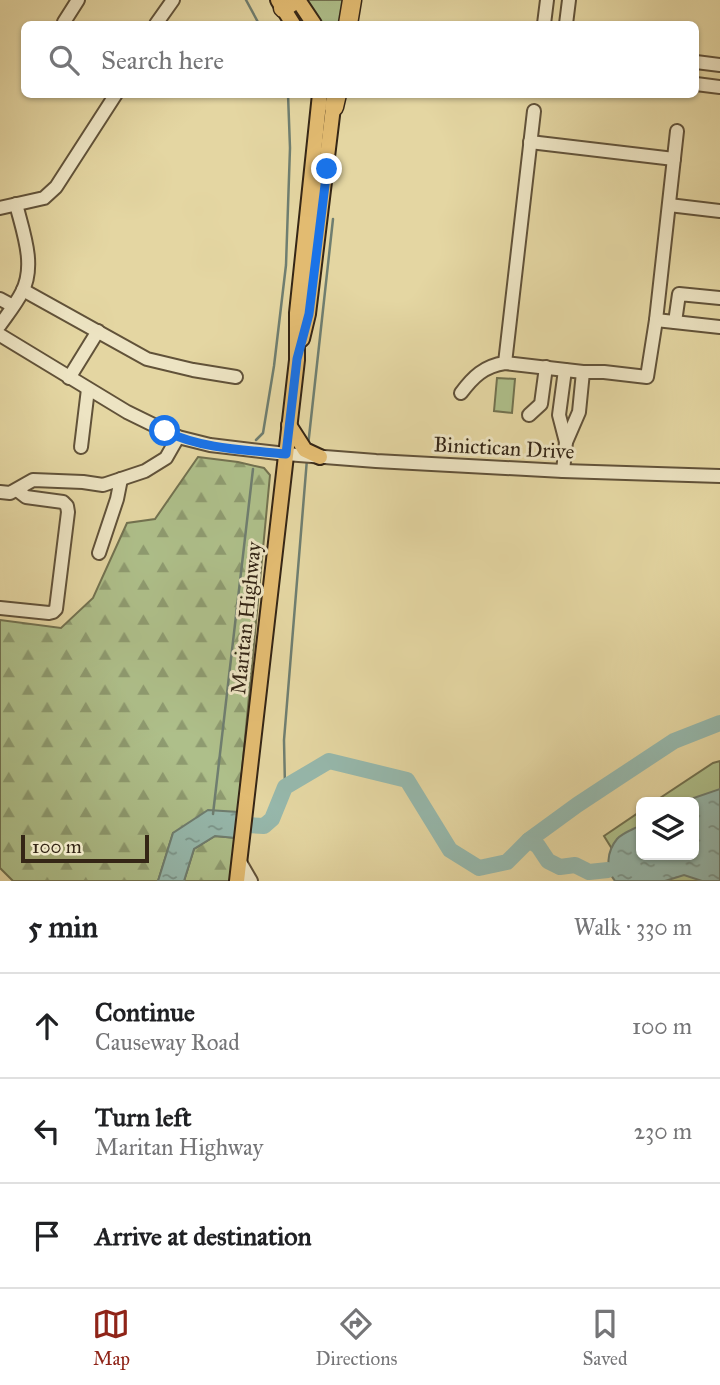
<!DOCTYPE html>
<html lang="en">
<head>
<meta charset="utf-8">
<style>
	:root { --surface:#fff; --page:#f2f2f2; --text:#202124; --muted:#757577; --line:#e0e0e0; --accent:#8f2418 }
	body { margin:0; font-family:"IM FELL Great Primer",serif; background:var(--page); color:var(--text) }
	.controls { position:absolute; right:21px; bottom:21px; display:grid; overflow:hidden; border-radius:10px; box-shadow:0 2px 5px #0004 }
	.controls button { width:63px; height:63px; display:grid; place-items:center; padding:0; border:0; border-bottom:2px solid var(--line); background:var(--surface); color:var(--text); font:35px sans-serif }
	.scale { position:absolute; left:21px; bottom:18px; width:128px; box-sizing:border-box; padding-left:7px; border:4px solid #352616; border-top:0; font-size:19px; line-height:24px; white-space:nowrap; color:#352616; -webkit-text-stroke:5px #ede4c3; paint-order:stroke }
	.stop { position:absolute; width:21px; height:21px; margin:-16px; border:5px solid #1a73e8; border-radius:50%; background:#fff }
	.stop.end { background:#1a73e8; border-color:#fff; box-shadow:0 2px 7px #0008 }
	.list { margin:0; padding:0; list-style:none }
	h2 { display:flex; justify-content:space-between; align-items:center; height:91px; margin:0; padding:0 28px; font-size:30px }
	h2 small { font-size:23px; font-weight:400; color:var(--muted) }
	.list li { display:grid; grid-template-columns:46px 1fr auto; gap:21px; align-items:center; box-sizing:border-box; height:105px; padding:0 28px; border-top:2px solid var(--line) }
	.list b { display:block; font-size:26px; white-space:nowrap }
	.list p { margin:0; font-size:23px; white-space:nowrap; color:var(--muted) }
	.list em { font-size:23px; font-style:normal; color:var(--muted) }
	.icon { flex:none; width:38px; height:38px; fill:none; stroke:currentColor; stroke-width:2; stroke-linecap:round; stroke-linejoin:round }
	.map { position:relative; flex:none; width:720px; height:881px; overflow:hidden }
	.search { position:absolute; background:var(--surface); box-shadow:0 2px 5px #0004; left:21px; right:21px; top:21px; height:77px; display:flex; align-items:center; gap:18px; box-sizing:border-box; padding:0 24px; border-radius:10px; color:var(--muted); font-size:26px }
	.sheet { height:406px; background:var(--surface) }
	nav { display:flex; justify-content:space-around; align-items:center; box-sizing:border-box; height:98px; border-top:2px solid var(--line); background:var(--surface); font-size:19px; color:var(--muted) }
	nav a { display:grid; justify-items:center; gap:4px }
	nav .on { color:var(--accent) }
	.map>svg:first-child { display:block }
</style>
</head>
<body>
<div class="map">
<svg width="720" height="881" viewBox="0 0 720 881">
	<defs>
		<pattern id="forest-firs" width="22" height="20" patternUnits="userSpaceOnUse" patternTransform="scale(1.75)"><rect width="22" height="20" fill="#aebf8a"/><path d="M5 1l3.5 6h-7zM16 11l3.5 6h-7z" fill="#8e9b70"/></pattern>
		<pattern id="water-ripples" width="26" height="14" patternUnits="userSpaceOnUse" patternTransform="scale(1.75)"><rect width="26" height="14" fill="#96b8ac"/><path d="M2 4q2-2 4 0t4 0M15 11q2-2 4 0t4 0" fill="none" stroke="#7b958b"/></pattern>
	</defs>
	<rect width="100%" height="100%" fill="#e4d6a2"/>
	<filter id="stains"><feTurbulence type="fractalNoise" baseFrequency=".00286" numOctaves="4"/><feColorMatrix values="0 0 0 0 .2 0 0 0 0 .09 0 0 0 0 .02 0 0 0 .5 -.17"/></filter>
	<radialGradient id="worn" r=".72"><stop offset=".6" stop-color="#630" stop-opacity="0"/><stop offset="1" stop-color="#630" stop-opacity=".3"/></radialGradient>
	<!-- green -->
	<g fill="#aebf8a" stroke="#727250" stroke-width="2">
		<path d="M306,0H349L345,24H318Z"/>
		<path d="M497,378L515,379L512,413L494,411Z"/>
		<path d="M720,761V881H632L604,836L641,811V855H694V802H654L713,763Z"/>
	</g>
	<!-- forest -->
	<g fill="url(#forest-firs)" stroke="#727250" stroke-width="2">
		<path d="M198,457L238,462L264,468L270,475L238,812L173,833L158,881H13L0,868V620L61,628L93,598L127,523L155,519Z"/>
		<path d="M215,836L236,838L231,881H184L194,849Z"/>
	</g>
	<!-- water -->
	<g fill="url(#water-ripples)" stroke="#6f7e70" stroke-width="2">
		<path d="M720,789V881H702L684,875L665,881H615C605,869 607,851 617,839C622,833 634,829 641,825V855H694V802H682Z"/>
		<path d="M208,810L238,812L236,838L215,836L194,849L184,881H158L173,833Z"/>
	</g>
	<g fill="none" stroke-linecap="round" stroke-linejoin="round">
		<!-- stream -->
		<g stroke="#6f7e70" stroke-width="2.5">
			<path d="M246,0L259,24"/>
			<path d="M256,440L263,433L274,366L286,265L290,148L288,94"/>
			<path d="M308,446L333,219"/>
			<path d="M285,787L284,740L307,459"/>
			<path d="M213,814L253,469"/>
		</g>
		<!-- river -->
		<g stroke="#96b8ac" stroke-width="16">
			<path d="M230,824L264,826L272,819L285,787L329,761L407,780L450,850L479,868L507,862L529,840L577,805L674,741L720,723"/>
			<path d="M529,840L538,846L548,861L560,867L575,865L589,872L608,870"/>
		</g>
		<defs>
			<g id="minor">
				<path d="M64,22L78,0"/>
				<path d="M156,24L173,0"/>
				<path d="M544,24L547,0"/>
				<path d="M566,24L569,0"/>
				<path d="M696,62L720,65"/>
				<path d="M696,84L720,87"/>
				<path d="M530,142L674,159"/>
				<path d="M669,205L720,211"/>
				<path d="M0,208L44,198L56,187L116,94"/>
				<path d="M23,290L147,359L193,370L236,377"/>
				<path d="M0,299L13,306"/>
				<path d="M656,320L720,327"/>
				<path d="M675,322L679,294L720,298"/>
				<path d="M0,325C7,315 16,304 22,292C36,265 23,232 16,204"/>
				<path d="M0,335L127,412L178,437L210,445L286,454L376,461L563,471L720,476"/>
				<path d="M505,363L534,111"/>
				<path d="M565,370L559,415L566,442"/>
				<path d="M69,378L98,331"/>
				<path d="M461,393C473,377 484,366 505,363L583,372H604L647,377L656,320L677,131"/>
				<path d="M529,415L541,404L546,367"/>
				<path d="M81,447L88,389"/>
				<path d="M563,471L566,442L579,412L583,372"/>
				<path d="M0,492L10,493L33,480L83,482L103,485L145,471L166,458L178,437"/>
				<path d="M99,553L117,499L121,479"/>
				<path d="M0,608L49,613L53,612L56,609L68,512L67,506L63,502L26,497L17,490"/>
				<path d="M240,862L251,881"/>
			</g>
			<g id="major">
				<path d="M278,0L293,24"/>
				<path d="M298,0L314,24"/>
				<path d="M302,339L308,314L334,99"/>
				<path d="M289,425L305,450L320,457"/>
				<path d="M237,881L297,360V313L320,94"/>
			</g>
			<g id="highway">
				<path d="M283,8L295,0"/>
				<path d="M348,24L352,0"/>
				<path d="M334,107L337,94"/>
			</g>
		</defs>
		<!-- minor casing -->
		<use href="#minor" stroke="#615239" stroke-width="16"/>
		<!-- major casing -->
		<use href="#major" stroke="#352616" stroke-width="18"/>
		<!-- highway casing -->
		<use href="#highway" stroke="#352616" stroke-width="21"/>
		<!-- minor -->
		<use href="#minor" stroke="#ede4c3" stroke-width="12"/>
		<!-- major -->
		<use href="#major" stroke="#e2bb71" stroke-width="14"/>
		<!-- highway -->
		<use href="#highway" stroke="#e2bb71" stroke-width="18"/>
	</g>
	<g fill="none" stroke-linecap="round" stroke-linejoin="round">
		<!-- route -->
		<path stroke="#1a73e8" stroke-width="9" d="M165,431C201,449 246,450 286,454L297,359L309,314L327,169"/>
	</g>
	<g text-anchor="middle" stroke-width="6" stroke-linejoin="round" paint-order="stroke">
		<!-- street labels -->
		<g font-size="21" fill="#352616" stroke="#ede4c3">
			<text transform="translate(504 448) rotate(3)" y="7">Binictican Drive</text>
			<text transform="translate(246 618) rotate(-84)" y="7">Maritan Highway</text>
		</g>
	</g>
	<rect width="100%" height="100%" filter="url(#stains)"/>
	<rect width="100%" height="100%" fill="url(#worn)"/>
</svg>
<div class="controls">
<button><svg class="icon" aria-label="layers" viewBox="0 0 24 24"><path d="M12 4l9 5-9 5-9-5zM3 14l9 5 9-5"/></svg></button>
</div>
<div class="scale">100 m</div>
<div class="stop" style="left:165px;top:431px"></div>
<div class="stop end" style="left:327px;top:169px"></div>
<div class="search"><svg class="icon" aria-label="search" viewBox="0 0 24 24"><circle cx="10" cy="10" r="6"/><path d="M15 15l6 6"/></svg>Search here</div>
</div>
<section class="sheet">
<h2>5 min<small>Walk · 330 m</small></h2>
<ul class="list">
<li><svg class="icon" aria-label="ahead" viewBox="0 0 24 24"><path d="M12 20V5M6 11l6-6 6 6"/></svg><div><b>Continue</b><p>Causeway Road</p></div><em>100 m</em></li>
<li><svg class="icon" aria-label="left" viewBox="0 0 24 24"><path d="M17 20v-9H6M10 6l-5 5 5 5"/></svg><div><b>Turn left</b><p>Maritan Highway</p></div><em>230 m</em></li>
<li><svg class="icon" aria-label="arrive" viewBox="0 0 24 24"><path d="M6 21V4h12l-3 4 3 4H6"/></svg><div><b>Arrive at destination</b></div></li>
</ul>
</section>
<nav>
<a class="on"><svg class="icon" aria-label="map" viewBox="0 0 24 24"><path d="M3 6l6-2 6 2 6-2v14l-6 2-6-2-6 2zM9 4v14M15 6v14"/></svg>Map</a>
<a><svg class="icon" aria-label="directions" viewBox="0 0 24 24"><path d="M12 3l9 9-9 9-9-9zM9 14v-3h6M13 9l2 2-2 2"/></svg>Directions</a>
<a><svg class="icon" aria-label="saved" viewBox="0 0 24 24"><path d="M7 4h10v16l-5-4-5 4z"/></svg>Saved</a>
</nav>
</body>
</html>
